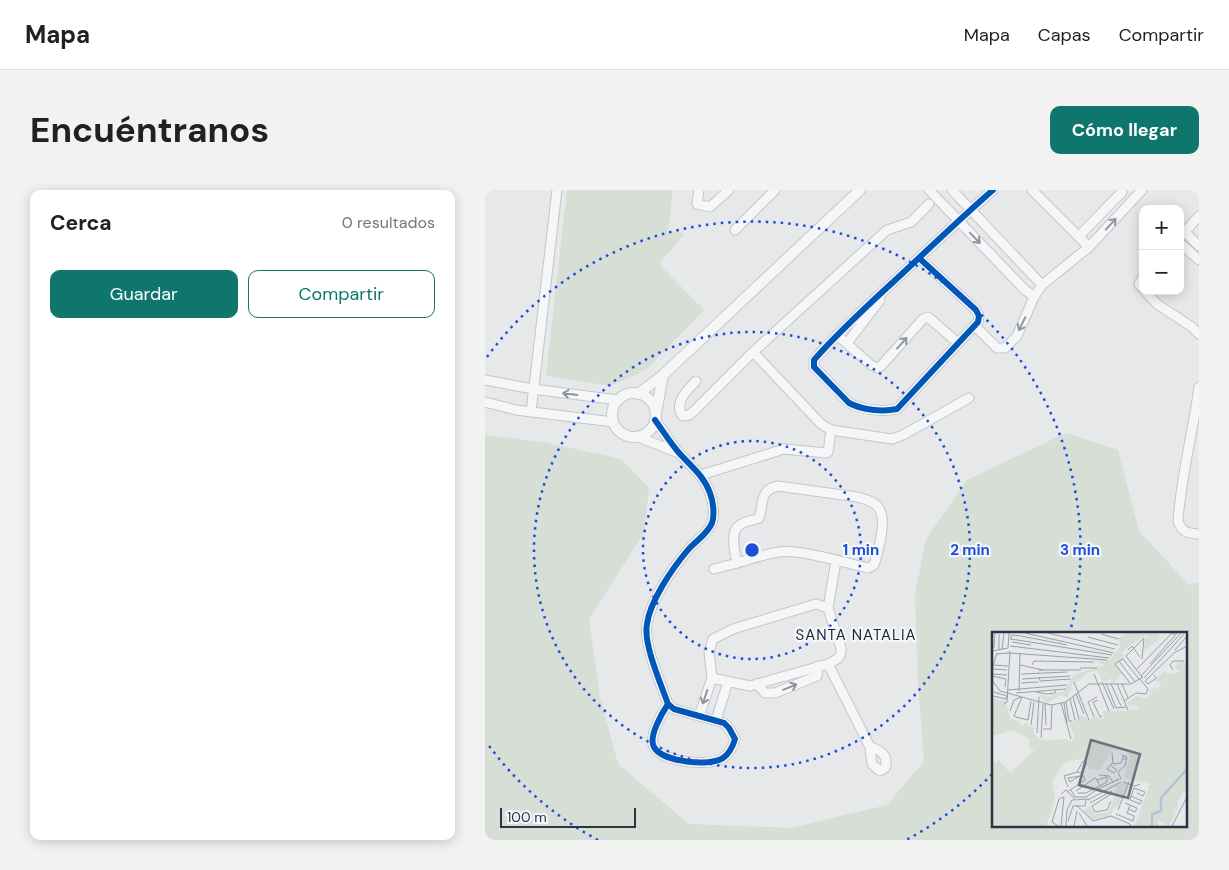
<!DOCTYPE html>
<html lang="es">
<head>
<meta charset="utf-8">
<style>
	:root { --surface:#fff; --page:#f2f2f2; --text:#202124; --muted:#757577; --line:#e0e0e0; --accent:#0f766e }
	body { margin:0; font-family:"DM Sans",sans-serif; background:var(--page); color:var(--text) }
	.controls { position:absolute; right:15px; top:15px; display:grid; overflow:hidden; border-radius:10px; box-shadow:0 2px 12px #0003 }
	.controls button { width:45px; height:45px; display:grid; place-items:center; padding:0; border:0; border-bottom:1px solid var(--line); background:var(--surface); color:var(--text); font:25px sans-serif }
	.scale { position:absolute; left:15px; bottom:12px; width:136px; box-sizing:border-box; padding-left:5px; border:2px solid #2b3445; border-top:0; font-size:14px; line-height:18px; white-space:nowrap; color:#2b3445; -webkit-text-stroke:4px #f4f6f9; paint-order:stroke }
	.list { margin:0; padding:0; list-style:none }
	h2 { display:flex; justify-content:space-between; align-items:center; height:65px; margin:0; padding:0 20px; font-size:21px }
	h2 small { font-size:16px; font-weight:400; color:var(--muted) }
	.actions { display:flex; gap:10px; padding:15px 20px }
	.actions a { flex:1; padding:11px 0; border:1px solid var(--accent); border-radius:10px; text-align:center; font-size:18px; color:var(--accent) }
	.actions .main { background:var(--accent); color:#fff }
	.map { position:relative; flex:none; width:714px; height:650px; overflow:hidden; border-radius:10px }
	header { display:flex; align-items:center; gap:30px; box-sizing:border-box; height:70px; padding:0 25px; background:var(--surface); border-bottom:1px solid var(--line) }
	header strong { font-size:24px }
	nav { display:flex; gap:28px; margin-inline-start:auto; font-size:18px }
	.intro { display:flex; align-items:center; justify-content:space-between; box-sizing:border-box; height:120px; padding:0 30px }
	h1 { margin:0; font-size:35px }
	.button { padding:12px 22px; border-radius:10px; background:var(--accent); color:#fff; font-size:18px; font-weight:700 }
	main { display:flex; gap:30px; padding:0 30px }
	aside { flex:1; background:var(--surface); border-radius:10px; box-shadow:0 2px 12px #0003 }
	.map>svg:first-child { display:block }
</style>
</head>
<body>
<header>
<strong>Mapa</strong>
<nav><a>Mapa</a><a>Capas</a><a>Compartir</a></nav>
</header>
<div class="intro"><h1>Encuéntranos</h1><a class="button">Cómo llegar</a></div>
<main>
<aside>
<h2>Cerca<small>0 resultados</small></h2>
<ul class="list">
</ul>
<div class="actions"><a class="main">Guardar</a><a>Compartir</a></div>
</aside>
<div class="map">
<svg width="714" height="650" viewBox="0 0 714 650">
	<rect width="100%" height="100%" fill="#e6e8ea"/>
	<!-- green -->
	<g fill="#d6ded6" fill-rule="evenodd">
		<path d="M82,0H188L183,42L200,43L174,74L219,120L161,180L126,196L61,186Z"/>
		<path d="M581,243L633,260L654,341L704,395L714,392V650H0V245L58,252L136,269L164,298L159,343L104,429L115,507L133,574L204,634L306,638L402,615L439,571L433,492L430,405L441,349L482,290ZM508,444H700V636H508Z"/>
	</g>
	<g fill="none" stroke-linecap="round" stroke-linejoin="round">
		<defs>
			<g id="minor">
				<path d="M214,0L212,14L225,17L244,0"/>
				<path d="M444,0L539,99L549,107"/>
				<path d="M467,0L557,95"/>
				<path d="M547,0L604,57"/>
				<path d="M250,40L290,0"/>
				<path d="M700,42L714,56"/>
				<path d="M594,46L637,2"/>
				<path d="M695,47L714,26"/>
				<path d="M695,53L714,70"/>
				<path d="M434,68L491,120L494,126L493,132L412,219C397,222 377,220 364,213L329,177V170C357,138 389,110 420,81C449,54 478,26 508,0"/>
				<path d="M658,87L654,94L658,99"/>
				<path d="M660,101L672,114L707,137L714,144"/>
				<path d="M490,136L512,158H520L532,146L549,107L557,95L604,57L657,0"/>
				<path d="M352,145L386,175L392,178L396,176L438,129L443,127L473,153"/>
				<path d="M362,153L395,110"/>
				<path d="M268,162L336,234L346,240L407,249L418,245L484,208"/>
				<path d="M0,190L48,199L133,210"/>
				<path d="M211,191C202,200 188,214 198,226L204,225L209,221L268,162L402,40L426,32L444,14"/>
				<path d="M714,197C708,242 696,286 693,331C697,343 702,343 714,344"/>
				<path d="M0,212L31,220L128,232"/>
				<path d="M46,222L72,0"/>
				<path d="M170,230C178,241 186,254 195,264C206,276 219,286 225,303C228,311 230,324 227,333C222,345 210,351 202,361C187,379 165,411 162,434C158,454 176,494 183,514L189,519L239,533L244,538L250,549C248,556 245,563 238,568C225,577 177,572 169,557C163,547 177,523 183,514"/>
				<path d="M153,247L194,263"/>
				<path d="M216,285L299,259L341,263L343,262L346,240"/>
				<path d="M293,296L372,307C380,309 388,311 393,317C403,329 393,362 389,375L383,378C360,373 316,359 294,362C280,364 266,369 252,373C250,362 244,341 255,335C260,331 268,331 274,328C279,313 274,300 293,296Z"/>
				<path d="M229,379L252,373"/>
				<path d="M343,418L351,371"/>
				<path d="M343,474L385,557L387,574L395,581L400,578C404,566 396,560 385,557"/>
				<path d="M272,494L280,503H290L332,486L333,476"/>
				<path d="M214,526L227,488L224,462L228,449L248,439L331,414L343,418L356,458C357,468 351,470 343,474L265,496L227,488"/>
				<path d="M231,530L243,492"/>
			</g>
			<g id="tertiary">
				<circle cx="149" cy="225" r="22"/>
				<path d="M153,204L178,185L375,0"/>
				<path d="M171,223L178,185"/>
			</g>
		</defs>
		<!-- minor casing -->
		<use href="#minor" stroke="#c4c6c8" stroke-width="11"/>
		<!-- tertiary casing -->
		<use href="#tertiary" stroke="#c4c6c8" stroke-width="12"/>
		<!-- minor -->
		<use href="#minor" stroke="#f5f6f7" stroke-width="9"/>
		<!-- tertiary -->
		<use href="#tertiary" stroke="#f5f6f7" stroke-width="10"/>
		<defs>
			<g id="cycleway">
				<path d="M434,68L491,120L494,126L493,132L412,219C397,222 377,220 364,213L329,177V170C357,138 389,110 420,81C449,54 478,26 508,0"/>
				<path d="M170,230C178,241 186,254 195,264C206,276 219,286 225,303C228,311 230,324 227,333C222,345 210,351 202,361C187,379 165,411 162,434C158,454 176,494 183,514L189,519L239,533L244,538L250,549C248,556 245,563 238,568C225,577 177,572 169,557C163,547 177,523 183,514"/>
			</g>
		</defs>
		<!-- cycleway casing -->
		<use href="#cycleway" stroke="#f4f6f9" stroke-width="9"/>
		<!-- cycleway -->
		<use href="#cycleway" stroke="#0057b8" stroke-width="6"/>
	</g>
	<!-- one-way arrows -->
	<defs><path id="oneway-shaft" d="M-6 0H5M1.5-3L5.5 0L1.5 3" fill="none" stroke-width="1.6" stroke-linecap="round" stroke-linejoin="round" transform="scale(1.25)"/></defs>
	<g stroke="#90959e">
		<use href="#oneway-shaft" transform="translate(626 34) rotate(-47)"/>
		<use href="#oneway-shaft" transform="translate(490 48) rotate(46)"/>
		<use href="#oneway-shaft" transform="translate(537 134) rotate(116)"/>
		<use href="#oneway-shaft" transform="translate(417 153) rotate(-48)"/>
		<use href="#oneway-shaft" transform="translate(85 204) rotate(-173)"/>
		<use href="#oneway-shaft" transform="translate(305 497) rotate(-22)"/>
		<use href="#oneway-shaft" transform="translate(220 507) rotate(108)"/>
	</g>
	<!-- distance rings -->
	<g fill="none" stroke="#1d4ed8" stroke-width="2.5" stroke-dasharray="2.5 5">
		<circle cx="267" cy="360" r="109"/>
		<circle cx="267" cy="360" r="218"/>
		<path d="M507 584A328 328 0 0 1 421 650M113 650A328 328 0 0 1 2 553M2 167A328 328 0 0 1 585 442"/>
	</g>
	<g text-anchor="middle" stroke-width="4.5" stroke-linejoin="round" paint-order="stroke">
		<!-- neighbourhood labels -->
		<g font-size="15" letter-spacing="1" fill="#1d2536" stroke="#f4f6f9">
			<text x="371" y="450">SANTA NATALIA</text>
		</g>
	</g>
	<!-- overview -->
	<g transform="translate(507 442)">
		<rect width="195" height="195" fill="#e6e8ea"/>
		<path d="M135,1H166L169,6L151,19L155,3L134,16L130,21L133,26L123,32L130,41L122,51H119V45L115,50L110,49L106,39L97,40L79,54L80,59H77L76,65L69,63L55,71L47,62L43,63L48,62L55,65L72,59L82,43L112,33L103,29L118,28L128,14L127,6ZM195,30V155L186,169V178L181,177L183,183L176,194L166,188L167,194H143L158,152L132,145L138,124L134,119L120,117L108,138L97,137L95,126L76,129L70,134L60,150L63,168L54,194H0V132L7,128L18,141L42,119L37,115V107L21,98L0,104L1,66L14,70L18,87L27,89L28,93L32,94L34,89L36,94L42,95V102L49,108L74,107L80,110L83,104L77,92L91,83L97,89L103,85L112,87L111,79L147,78L144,73L137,74L135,70L145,64L155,67L160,56L167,57L169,51L162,48L167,43L174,39L176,42L188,40L183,36L186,31ZM131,151L136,152L127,173L122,175L119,183L100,188L91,179L97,174L103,182L117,180L125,158L123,154Z" fill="#d6ded6"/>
		<path fill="none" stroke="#b4c4d5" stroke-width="2.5" d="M160,194V182L169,179V166L195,137"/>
		<path fill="none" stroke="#9ba0a8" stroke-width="1" d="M33,1L122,21M56,1L123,17M109,2L127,7M29,4L75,13M96,5L126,13M19,7L120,23M19,8V3L29,4M20,10L39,13M18,14L117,26M2,16L3,1M10,17L12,1M7,18V2M136,18L140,14L148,25M183,18L195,4M0,19L16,16L17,1M4,22L18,21L115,28M127,29L143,50M158,32L185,1M1,33L16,34M28,33L51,38M40,33L42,29L102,30M88,36H105M0,37L5,21M0,37L15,38M46,38H89M144,38L180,1L183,3M181,38L178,33L181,29H192M0,42L15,43M29,42L75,40M102,42L117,79M0,44L14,47L13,55M149,44L189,1M47,45L48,49L79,47M150,45L134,24L152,6L150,27M152,46L192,2M30,47L78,44M0,48L8,59L59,73L74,70L97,52H139L151,45M153,49L182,21L195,14M153,49L156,52L164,46L162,43M82,50L97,88M110,50L122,77M29,51L46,50M114,51L124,76L134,75M138,51L123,32L131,27L147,47M119,52L129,74M125,52L136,78M130,52L136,66M16,58L75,53M27,59L28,21M44,60L55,62L63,61L64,58M24,61L74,57M84,62L92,82M1,64L14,67L15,64L2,60M30,65L22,84L24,85L36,88L39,69M81,65L87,87M78,67L83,88M106,68L101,70L108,85L110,84M132,69L144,61L154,62L156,57L148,47M74,70L77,89H80M69,71L79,107M72,71L75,91M12,72L15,70L18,19M53,72L54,93M18,79L22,68L29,65M102,85L96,70L105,65M39,93L42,70M51,97H59L60,73M45,101L47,65M49,106L51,72M120,121L121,132L129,131L131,126M119,134L125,138L122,141L115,137L120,131M107,143L117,144L121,150M88,144L76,146L78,150L86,145L88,144L89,143M129,147L126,140L133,134L135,125L130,123L133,128M131,150L143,154L148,152M76,155L72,144L85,140M106,157L127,147L125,149M79,158L83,165H94L103,159M84,159L103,146L105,148M75,160L93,148L90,141L85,140L91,129L95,131L90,141M86,161H94L115,150V145L105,148L108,154M69,162L74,158L83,167M139,164L150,169L148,172L138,168V167L142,156L153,160L151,164L145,161M96,168L129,150M119,169L115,178L103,180L100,174L121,161M98,171L120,159M133,171L145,176L143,180L136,177M84,173L101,189M126,178L137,150M87,181L95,194M124,182L141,189L142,184L135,181L138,173M76,189L81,174H93L94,168M101,189L119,184L138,192V194M66,194L60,190L67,167L72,165M69,194L72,165M74,194L75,178L80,168L97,167M82,194L85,179M180,194L195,165"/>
		<path fill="#6c737f" fill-opacity="0.15" stroke="#6c737f" stroke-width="2.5" d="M99,108L148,122L136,166L87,153Z"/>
		<rect width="195" height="195" fill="none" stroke="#2b3445" stroke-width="2.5"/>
	</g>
	<circle cx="267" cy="360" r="8" fill="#1d4ed8" stroke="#f4f6f9" stroke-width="2.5"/>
	<g font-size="15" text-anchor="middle" font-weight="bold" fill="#1d4ed8" stroke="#f4f6f9" stroke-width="4.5" stroke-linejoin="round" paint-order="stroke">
		<text x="376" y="365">1 min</text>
		<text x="485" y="365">2 min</text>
		<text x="595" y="365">3 min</text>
	</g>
</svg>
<div class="controls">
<button>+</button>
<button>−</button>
</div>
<div class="scale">100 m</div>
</div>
</main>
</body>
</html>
